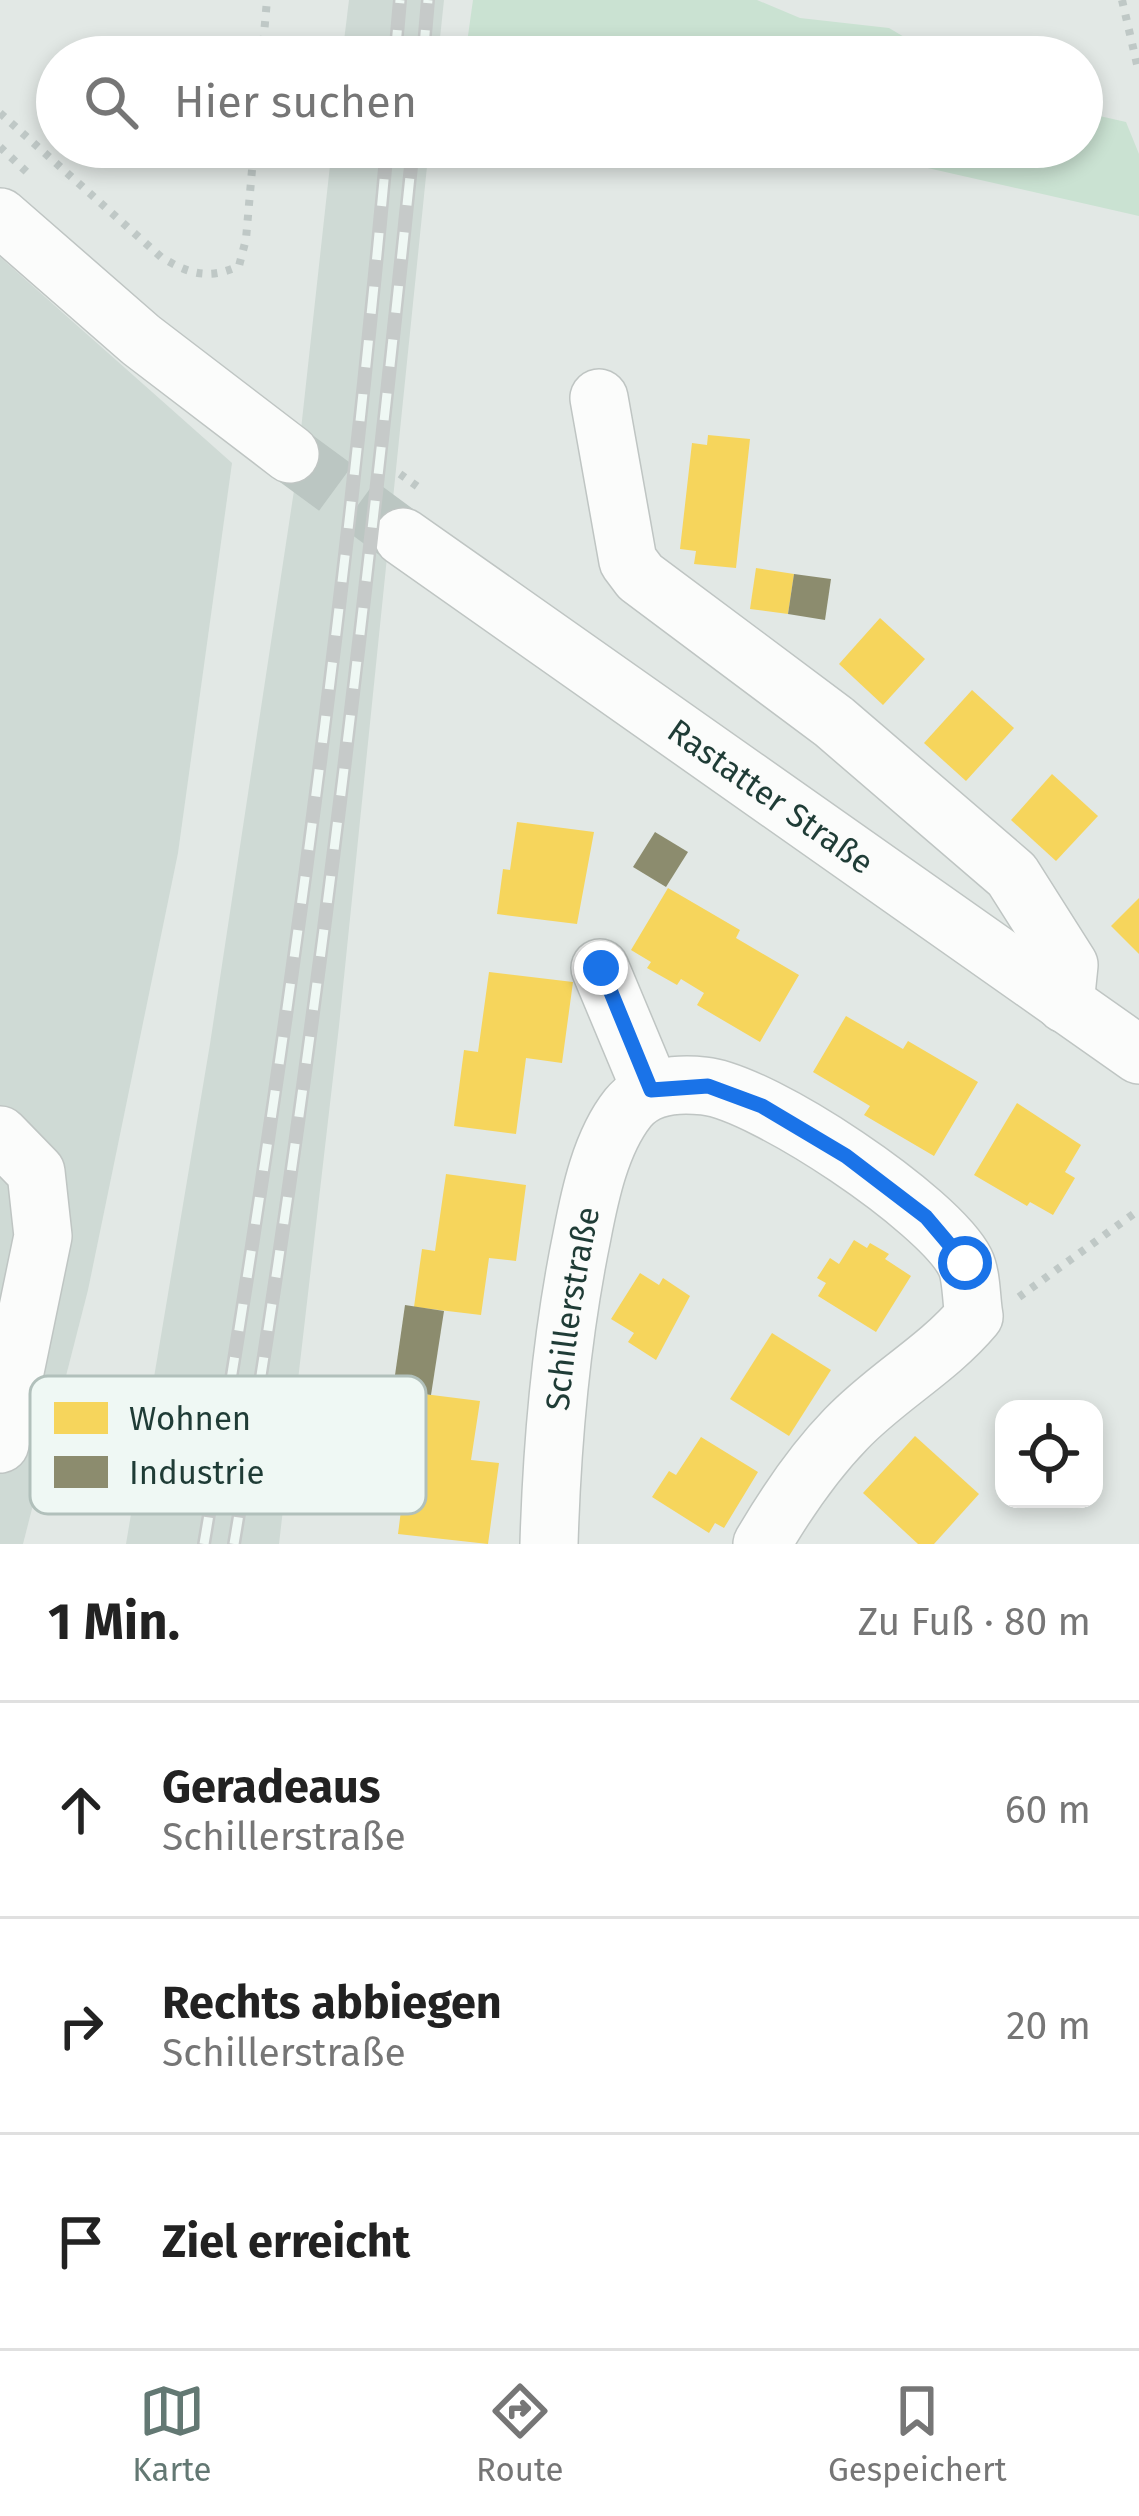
<!DOCTYPE html>
<html lang="de">
<head>
<meta charset="utf-8">
<style>
	:root { --surface:#fff; --page:#f2f2f2; --text:#222; --muted:#767676; --line:#e0e0e0; --accent:#637873 }
	body { margin:0; font-family:"Fira Sans",sans-serif; background:var(--page); color:var(--text) }
	.controls { position:absolute; right:36px; bottom:36px; display:grid; overflow:hidden; border-radius:24px; box-shadow:0 6px 18px #0003 }
	.controls button { width:108px; height:108px; display:grid; place-items:center; padding:0; border:0; border-bottom:3px solid var(--line); background:var(--surface); color:var(--text); font:60px sans-serif }
	.stop { position:absolute; width:36px; height:36px; margin:-27px; border:9px solid #1a73e8; border-radius:50%; background:#fff }
	.stop.end { background:#1a73e8; border-color:#fff; box-shadow:0 3px 12px #0008 }
	.list { margin:0; padding:0; list-style:none }
	h2 { display:flex; justify-content:space-between; align-items:center; height:156px; margin:0; padding:0 48px; font-size:51px }
	h2 small { font-size:39px; font-weight:400; color:var(--muted) }
	.list li { display:grid; grid-template-columns:78px 1fr auto; gap:36px; align-items:center; box-sizing:border-box; height:216px; padding:0 48px; border-top:3px solid var(--line) }
	.list b { display:block; font-size:45px; white-space:nowrap }
	.list p { margin:0; font-size:39px; white-space:nowrap; color:var(--muted) }
	.list em { font-size:39px; font-style:normal; color:var(--muted) }
	.icon { flex:none; width:66px; height:66px; fill:none; stroke:currentColor; stroke-width:2; stroke-linecap:round; stroke-linejoin:round }
	.map { position:relative; flex:none; width:1139px; height:1544px; overflow:hidden }
	.search { position:absolute; background:var(--surface); box-shadow:0 6px 18px #0003; left:36px; right:36px; top:36px; height:132px; display:flex; align-items:center; gap:30px; box-sizing:border-box; padding:0 42px; border-radius:66px; color:var(--muted); font-size:45px }
	.sheet { height:804px; background:var(--surface) }
	nav { display:flex; justify-content:space-around; align-items:center; box-sizing:border-box; height:168px; border-top:3px solid var(--line); background:var(--surface); font-size:33px; color:var(--muted) }
	nav a { display:grid; justify-items:center; gap:6px }
	nav .on { color:var(--accent) }
	.map>svg:first-child { display:block }
</style>
</head>
<body>
<div class="map">
<svg width="1139" height="1544" viewBox="0 0 1139 1544">
	<rect width="100%" height="100%" fill="#e2e8e5"/>
	<!-- built -->
	<g fill="#cfdad5">
		<path d="M349,0H444L438,57H342Z"/>
		<path d="M332,147H429L339,1026L279,1544H126L210,1044L295,484Z"/>
		<path d="M0,257L232,463L178,853L88,1290L23,1544H0Z"/>
	</g>
	<!-- green -->
	<g fill="#cae2d2">
		<path d="M473,0H757L800,18L889,28L938,57H465Z"/>
		<path d="M1082,112L1126,122L1139,154V216L835,147H1082Z"/>
	</g>
	<!-- homes -->
	<g fill="#f6d55c">
		<path d="M708,435L750,439L736,568L694,564L696,551L680,549L692,443L707,445Z"/>
		<path d="M756,568L794,574L788,614L750,609Z"/>
		<path d="M880,618L925,659L883,705L839,664Z"/>
		<path d="M972,690L1014,728L966,781L924,743Z"/>
		<path d="M1052,774L1098,816L1056,861L1011,820Z"/>
		<path d="M517,822L594,832L577,924L497,914L503,869L510,870Z"/>
		<path d="M668,888L740,930L736,938L799,975L760,1042L697,1005L704,993L681,979L677,985L647,968L651,962L631,950Z"/>
		<path d="M1139,898V954L1111,926Z"/>
		<path d="M489,972L573,982L562,1063L526,1058L516,1134L454,1126L464,1050L478,1052Z"/>
		<path d="M846,1016L903,1049L908,1041L978,1082L934,1156L864,1115L870,1106L813,1072Z"/>
		<path d="M1017,1103L1081,1145L1065,1172L1075,1178L1053,1215L1030,1202L1027,1206L974,1175Z"/>
		<path d="M446,1174L526,1185L516,1261L489,1258L481,1315L414,1307L422,1249L435,1251Z"/>
		<path d="M854,1240L867,1248L870,1243L889,1254L885,1259L911,1276L876,1332L818,1296L826,1283L817,1278L830,1258L839,1264Z"/>
		<path d="M640,1273L659,1285L663,1278L690,1296L656,1360L628,1342L634,1333L611,1319Z"/>
		<path d="M772,1333L831,1370L789,1436L730,1399Z"/>
		<path d="M416,1393L480,1401L471,1460L499,1463L488,1544L398,1534Z"/>
		<path d="M915,1436L979,1494L934,1544H918L863,1493Z"/>
		<path d="M701,1437L758,1472L724,1528L715,1523L709,1533L652,1497L669,1471L676,1475Z"/>
	</g>
	<!-- industry -->
	<g fill="#8c8c6e">
		<path d="M794,574L831,579L825,620L788,614Z"/>
		<path d="M655,832L688,852L666,887L633,867Z"/>
		<path d="M405,1305L444,1311L431,1395L393,1389Z"/>
	</g>
	<g fill="none" stroke-linecap="round" stroke-linejoin="round">
		<!-- minor-tunnel -->
		<path stroke="#bbc6c2" stroke-width="57" stroke-dasharray="57 28" stroke-linecap="butt" d="M290,454L403,537"/>
		<defs>
			<g id="minor">
				<path d="M0,217L141,340L290,454"/>
				<path d="M599,398L628,561L640,577L834,722L1012,875L1069,965L1065,1004"/>
				<path id="s1" d="M403,537L1139,1055"/>
				<path d="M600,968L651,1090"/>
				<path d="M0,1135L36,1172L43,1236L0,1444"/>
				<path id="s2" d="M549,1544C552,1440 561,1338 582,1236C590,1194 601,1142 628,1108C646,1086 677,1083 704,1086C763,1092 938,1209 965,1262C972,1276 971,1300 974,1316C937,1360 886,1387 846,1429C813,1463 786,1503 762,1544"/>
			</g>
		</defs>
		<!-- minor casing -->
		<use href="#minor" stroke="#bfc5c3" stroke-width="60"/>
		<!-- path -->
		<g stroke="#bfc8c6" stroke-width="8" stroke-dasharray="6 9" stroke-linecap="butt">
			<path d="M1122,0L1139,73"/>
			<path d="M262,57L267,0"/>
			<path d="M0,113L161,257C189,274 208,280 239,266L246,239L254,147"/>
			<path d="M0,147L30,175"/>
			<path d="M400,474L421,489"/>
			<path d="M1019,1297L1139,1210"/>
		</g>
		<!-- minor -->
		<use href="#minor" stroke="#fbfcfb" stroke-width="57"/>
		<defs>
			<g id="rail">
				<path d="M395,57L400,0"/>
				<path d="M423,57L428,0"/>
				<path d="M204,1544C282,1081 345,615 387,147"/>
				<path d="M234,1544C311,1081 365,614 413,147"/>
			</g>
		</defs>
		<!-- rail casing -->
		<use href="#rail" stroke="#c6cac9" stroke-width="14"/>
		<!-- rail -->
		<use href="#rail" stroke="#eff8f4" stroke-width="9" stroke-dasharray="27" stroke-linecap="butt"/>
	</g>
	<g fill="none" stroke-linecap="round" stroke-linejoin="round">
		<!-- route -->
		<path stroke="#1a73e8" stroke-width="15" d="M601,968L651,1090L708,1086L762,1106L846,1156L926,1217L965,1263"/>
	</g>
	<g text-anchor="middle" stroke-width="12" stroke-linejoin="round" paint-order="stroke">
		<!-- street labels -->
		<g font-size="33" fill="#1f3c36" stroke="#eff8f4">
			<text dy="12" stroke="none"><textPath href="#s1" startOffset="450">Rastatter Straße</textPath></text>
			<text dy="12" stroke="none"><textPath href="#s2" startOffset="237">Schillerstraße</textPath></text>
		</g>
	</g>
	<!-- legend -->
	<rect x="30" y="1376" width="396" height="138" rx="18" fill="#eff8f4" stroke="#b1c0bb" stroke-width="3"/>
	<rect x="54" y="1402" width="54" height="32" fill="#f6d55c"/>
	<rect x="54" y="1456" width="54" height="32" fill="#8c8c6e"/>
	<g font-size="33" fill="#1f3c36">
		<text x="129" y="1430">Wohnen</text>
		<text x="129" y="1484">Industrie</text>
	</g>
</svg>
<div class="controls">
<button><svg class="icon" aria-label="locate" viewBox="0 0 24 24"><circle cx="12" cy="12" r="6"/><path d="M12 2v4M12 18v4M2 12h4M18 12h4"/></svg></button>
</div>
<div class="stop" style="left:965px;top:1263px"></div>
<div class="stop end" style="left:601px;top:968px"></div>
<div class="search"><svg class="icon" aria-label="search" viewBox="0 0 24 24"><circle cx="10" cy="10" r="6"/><path d="M15 15l6 6"/></svg>Hier suchen</div>
</div>
<section class="sheet">
<h2>1 Min.<small>Zu Fuß · 80 m</small></h2>
<ul class="list">
<li><svg class="icon" aria-label="ahead" viewBox="0 0 24 24"><path d="M12 20V5M6 11l6-6 6 6"/></svg><div><b>Geradeaus</b><p>Schillerstraße</p></div><em>60 m</em></li>
<li><svg class="icon" aria-label="right" viewBox="0 0 24 24"><path d="M7 20v-9h11M14 6l5 5-5 5"/></svg><div><b>Rechts abbiegen</b><p>Schillerstraße</p></div><em>20 m</em></li>
<li><svg class="icon" aria-label="arrive" viewBox="0 0 24 24"><path d="M6 21V4h12l-3 4 3 4H6"/></svg><div><b>Ziel erreicht</b></div></li>
</ul>
</section>
<nav>
<a class="on"><svg class="icon" aria-label="map" viewBox="0 0 24 24"><path d="M3 6l6-2 6 2 6-2v14l-6 2-6-2-6 2zM9 4v14M15 6v14"/></svg>Karte</a>
<a><svg class="icon" aria-label="directions" viewBox="0 0 24 24"><path d="M12 3l9 9-9 9-9-9zM9 14v-3h6M13 9l2 2-2 2"/></svg>Route</a>
<a><svg class="icon" aria-label="saved" viewBox="0 0 24 24"><path d="M7 4h10v16l-5-4-5 4z"/></svg>Gespeichert</a>
</nav>
</body>
</html>
